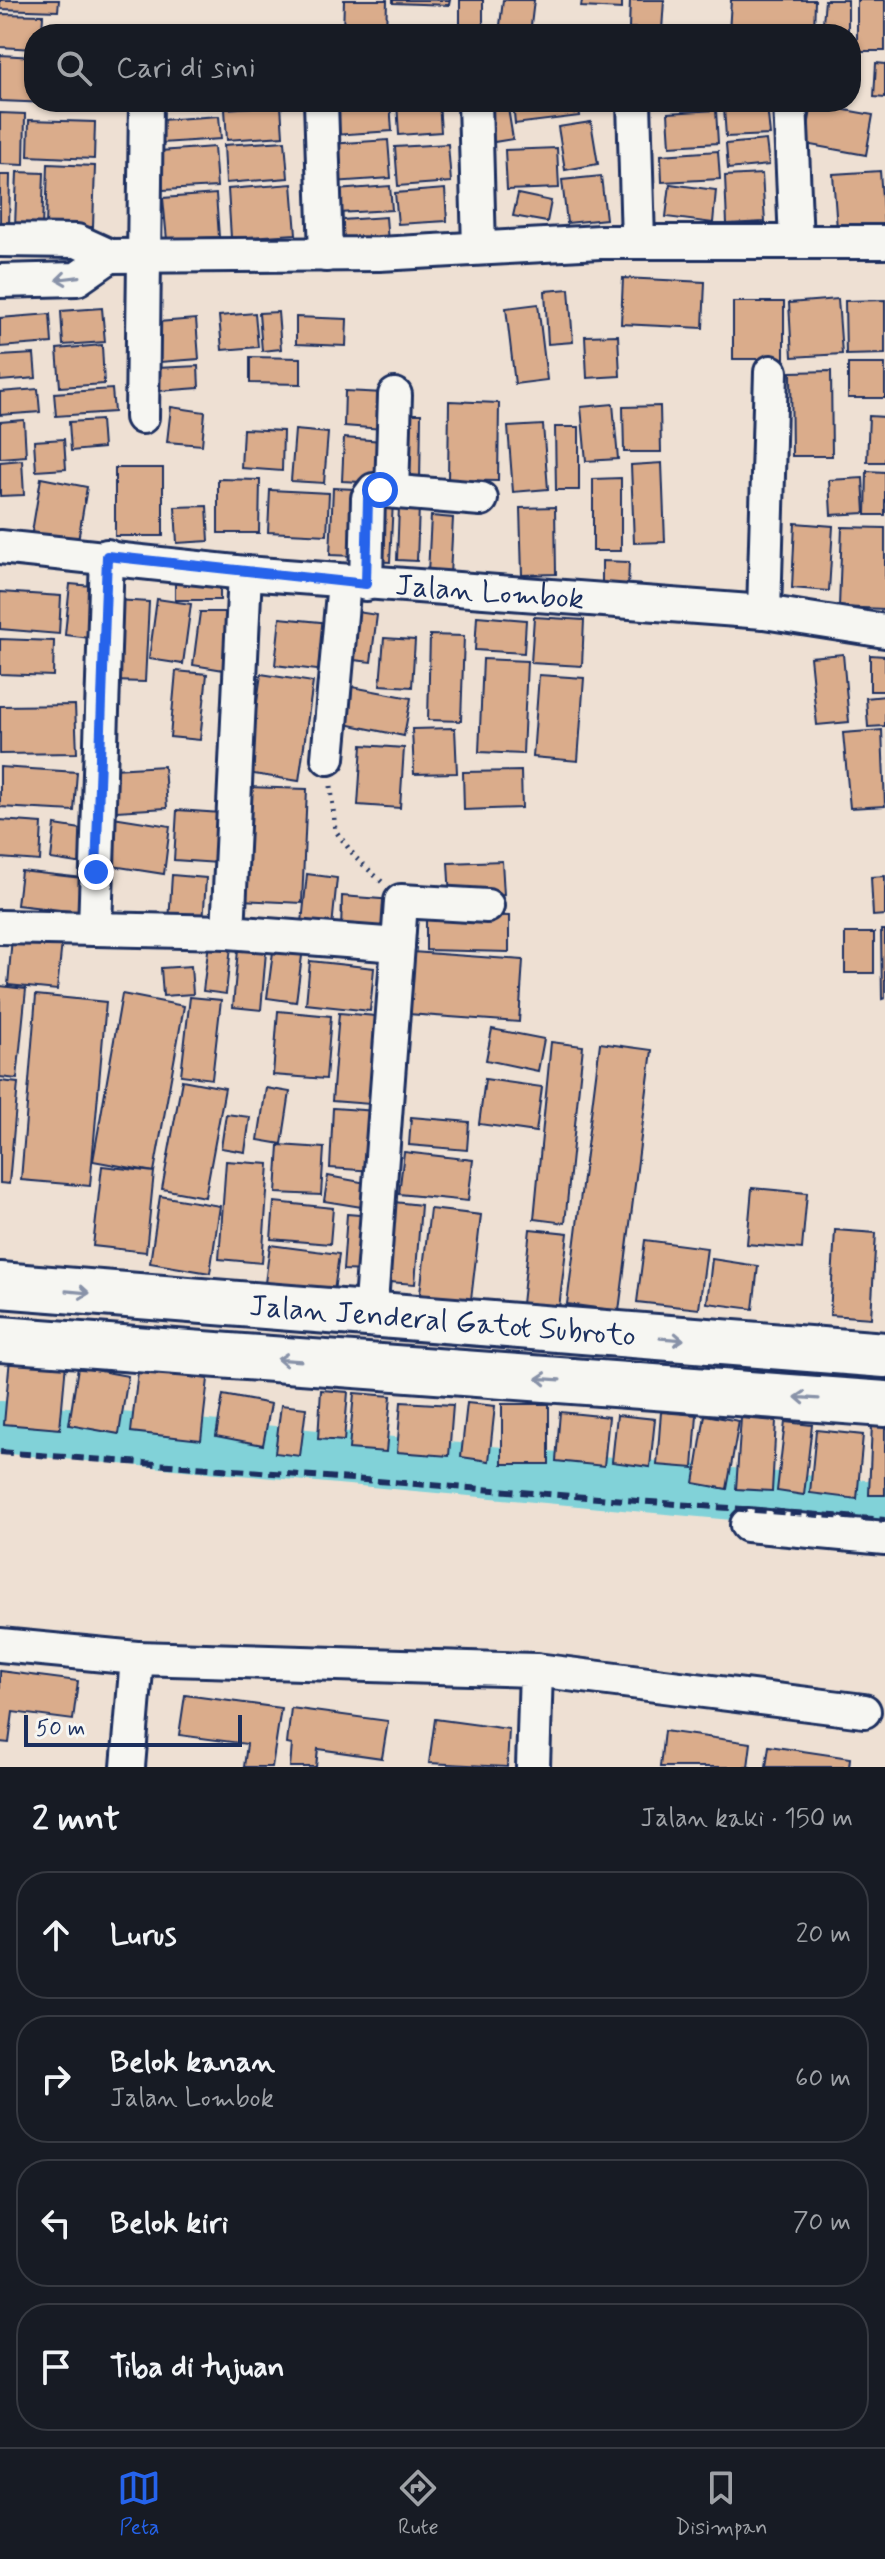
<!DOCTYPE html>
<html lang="id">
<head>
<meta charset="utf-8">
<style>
	:root { --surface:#171b24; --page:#242831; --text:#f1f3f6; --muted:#9ea1a6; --line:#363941; --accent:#2563eb }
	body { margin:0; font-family:Mynerve,sans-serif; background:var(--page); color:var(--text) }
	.scale { position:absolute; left:24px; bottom:20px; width:218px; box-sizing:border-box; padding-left:8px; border:4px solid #1b2f5e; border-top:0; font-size:22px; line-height:28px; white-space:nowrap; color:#1b2f5e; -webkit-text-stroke:6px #f6f6f2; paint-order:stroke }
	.stop { position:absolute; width:24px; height:24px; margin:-18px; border:6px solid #2563eb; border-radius:50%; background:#fff }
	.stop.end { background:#2563eb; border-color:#fff; box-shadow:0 2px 8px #0008 }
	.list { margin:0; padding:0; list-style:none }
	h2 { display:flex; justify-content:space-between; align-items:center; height:104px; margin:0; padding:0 32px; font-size:34px }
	h2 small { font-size:26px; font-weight:400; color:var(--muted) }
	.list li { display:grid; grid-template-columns:52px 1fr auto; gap:24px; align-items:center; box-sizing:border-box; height:128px; margin:0 16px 16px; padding:0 16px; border:2px solid var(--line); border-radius:32px }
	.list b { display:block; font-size:30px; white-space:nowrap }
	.list p { margin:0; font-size:26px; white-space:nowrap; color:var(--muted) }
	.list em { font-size:26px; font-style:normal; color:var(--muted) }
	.icon { flex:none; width:44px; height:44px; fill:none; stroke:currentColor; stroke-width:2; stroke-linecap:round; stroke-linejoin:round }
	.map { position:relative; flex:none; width:885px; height:1767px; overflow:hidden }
	.search { position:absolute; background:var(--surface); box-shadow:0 2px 6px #0004; left:24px; right:24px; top:24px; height:88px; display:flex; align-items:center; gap:20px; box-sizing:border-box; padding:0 28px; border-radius:32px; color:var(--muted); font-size:30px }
	.sheet { height:680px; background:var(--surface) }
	nav { display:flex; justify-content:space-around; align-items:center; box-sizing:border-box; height:112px; border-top:2px solid var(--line); background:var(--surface); font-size:22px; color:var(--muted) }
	nav a { display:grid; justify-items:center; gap:4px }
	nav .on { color:var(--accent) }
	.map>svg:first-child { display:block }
</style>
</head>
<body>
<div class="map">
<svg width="885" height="1767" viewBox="0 0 885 1767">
	<rect width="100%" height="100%" fill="#eee0d3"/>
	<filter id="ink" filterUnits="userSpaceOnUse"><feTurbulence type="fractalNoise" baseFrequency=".0125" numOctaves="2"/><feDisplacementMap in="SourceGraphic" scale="16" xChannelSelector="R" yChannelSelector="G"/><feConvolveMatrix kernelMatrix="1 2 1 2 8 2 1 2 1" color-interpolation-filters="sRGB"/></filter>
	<g filter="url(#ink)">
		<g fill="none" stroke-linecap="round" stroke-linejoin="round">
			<!-- river -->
			<path stroke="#81d2d8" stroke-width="52" d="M0,1427L885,1508"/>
		</g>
		<!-- building -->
		<g fill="#daac8b" stroke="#1b2f5e" stroke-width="2">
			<path d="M0,0H59L58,11L0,9Z"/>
			<path d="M344,0H387L386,34H343Z"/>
			<path d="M393,0H450L449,5L393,3Z"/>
			<path d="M460,0H483V25L460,26Z"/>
			<path d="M503,0H534L530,34H499Z"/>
			<path d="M582,0H622V9L581,7Z"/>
			<path d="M630,0H664L662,30L629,28Z"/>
			<path d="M731,0H815L814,34L729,33Z"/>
			<path d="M825,0H848V34H822Z"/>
			<rect x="857" y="0" width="28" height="51"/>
			<path d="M0,14L43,15L42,34H34V49L0,47Z"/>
			<path d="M402,25L454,27L453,34H402Z"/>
			<path d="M0,55L34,57V102L50,103L0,101Z"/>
			<path d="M876,63L885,64V98L874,97Z"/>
			<path d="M331,102H390L392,131L334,135Z"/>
			<path d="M397,102H439L441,132L399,135Z"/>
			<path d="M481,102H507L513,139L488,143Z"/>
			<path d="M513,102H578L580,116L515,124Z"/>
			<path d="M812,104L873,115L866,155L805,144Z"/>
			<path d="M281,105L283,136L227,140L225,109Z"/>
			<path d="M767,105L770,135L726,137L724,108Z"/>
			<path d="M716,110L718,143L670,146L668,113Z"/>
			<path d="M0,113L25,114L24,165L0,164Z"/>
			<path d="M219,116L221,139L162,143L160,120Z"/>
			<path d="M29,120L95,122L94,159L28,156Z"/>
			<path d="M591,122L598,164L565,170L558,127Z"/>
			<path d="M388,140L391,178L333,182L330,144Z"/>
			<path d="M766,140L769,165L728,169L726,144Z"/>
			<path d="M285,141L288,178L226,183L224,145Z"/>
			<path d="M448,144L451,182L398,186L395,147Z"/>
			<path d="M214,147L217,187L163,190L160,151Z"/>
			<path d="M557,148L559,188L507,190L505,150Z"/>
			<path d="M718,151L720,179L662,182L661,155Z"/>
			<path d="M48,164L95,166L93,227L46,226Z"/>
			<path d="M880,171L884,225L837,229L833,174Z"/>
			<path d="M17,172L44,173L42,228L15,227Z"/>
			<path d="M762,174L765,222L727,224L725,176Z"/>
			<path d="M0,175H10L9,229L0,228Z"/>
			<path d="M601,176L606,219L567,223L562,180Z"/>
			<path d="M292,184L296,234L231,238L228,189Z"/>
			<path d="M670,184L716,190L713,223L666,217Z"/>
			<path d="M390,186L392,210L338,213L336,190Z"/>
			<path d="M445,189L447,221L398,224L395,193Z"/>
			<path d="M216,194L219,237L167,240L163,198Z"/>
			<path d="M518,194L551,201L547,222L513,216Z"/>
			<path d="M386,217L388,242L344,245L342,220Z"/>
			<path d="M623,278L705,282L703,328L621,324Z"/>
			<path d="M569,289L573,342L548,344L545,291Z"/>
			<path d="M838,299L842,354L792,357L789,303Z"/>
			<path d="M885,300V354L846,355L845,301Z"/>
			<rect x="733" y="302" width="51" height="57"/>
			<path d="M538,304L547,380L515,384L506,308Z"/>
			<path d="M102,308L105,342L63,345L61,311Z"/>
			<path d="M278,312L281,349L262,351L259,313Z"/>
			<path d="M255,313L258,347L222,350L219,316Z"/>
			<path d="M50,314L52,343L0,347V318Z"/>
			<path d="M296,317L347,319L346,346L296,344Z"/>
			<path d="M196,319L199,359L160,362L158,322Z"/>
			<path d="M618,335L620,376L587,378L585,336Z"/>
			<path d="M102,345L104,384L60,387L57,349Z"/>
			<path d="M34,354L36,378L0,381V356Z"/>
			<path d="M250,357L301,358V384L250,383Z"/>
			<rect x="848" y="364" width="37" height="34"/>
			<path d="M198,366L199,388L159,391L157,368Z"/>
			<path d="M831,371L832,456H792L791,372Z"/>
			<path d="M38,389L40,412L0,415V392Z"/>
			<path d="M112,389L114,412L56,416L54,393Z"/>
			<path d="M345,391L384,393L383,429L344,426Z"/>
			<path d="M449,401L499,403L498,481L448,480Z"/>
			<path d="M613,404L618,459L586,461L581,407Z"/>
			<path d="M660,406L661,452H624L623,407Z"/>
			<path d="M171,407L205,412L202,445L167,442Z"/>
			<path d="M398,414H421L420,483H398Z"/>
			<path d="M869,416L885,417V462H867Z"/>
			<path d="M24,420L26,456L0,458V422Z"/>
			<path d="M101,420L103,448L71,451L69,422Z"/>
			<path d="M543,425L548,489L513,492L508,427Z"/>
			<path d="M555,427H579V490H556Z"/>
			<path d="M243,429L283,431L282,471L241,468Z"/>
			<path d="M295,430L328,433L324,483L291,481Z"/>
			<path d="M344,438L382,441L380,483L342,481Z"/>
			<path d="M64,439L66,469L36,471L34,441Z"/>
			<path d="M22,460L24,495L0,496V462Z"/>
			<path d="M662,463L665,542L634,543L631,465Z"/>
			<rect x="115" y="468" width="48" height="68"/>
			<path d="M867,471L885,472V515H866Z"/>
			<path d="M41,478L87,487L77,547L31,538Z"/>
			<path d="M621,478V551H593V479Z"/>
			<path d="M863,478L865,513L831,515L829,480Z"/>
			<path d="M218,479L260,480L259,533H218Z"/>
			<path d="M333,488L356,489L354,556L330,555Z"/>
			<path d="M270,490L329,493L327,535L268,532Z"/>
			<path d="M374,500L393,501L390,562L371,561Z"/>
			<path d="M207,506L209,541L177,543L175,507Z"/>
			<path d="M399,506H419L417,561L397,560Z"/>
			<path d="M555,507L556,574L522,575L520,508Z"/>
			<path d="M431,516L453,518L450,575L428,573Z"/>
			<path d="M795,523L833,526L829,591L792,588Z"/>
			<path d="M842,527L885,528V609L839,607Z"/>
			<path d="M602,561L629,562L628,589H602Z"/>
			<path d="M220,578V600H175V579Z"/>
			<path d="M70,584L103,587L97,639L65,635Z"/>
			<path d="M0,592L61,596L59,634L0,629Z"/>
			<path d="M157,599L191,604L183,664L149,659Z"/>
			<path d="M115,600L149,602L145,682L112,681Z"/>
			<path d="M351,611L377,615L371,662L345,659Z"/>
			<path d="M200,612H231L230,671L193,665Z"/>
			<path d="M477,616L526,620L524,653L475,650Z"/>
			<path d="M534,617L584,620L582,666L531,663Z"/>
			<path d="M280,618L330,623L325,671L275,665Z"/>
			<path d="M430,635L464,636L461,721L428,720Z"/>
			<path d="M384,638L415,640L412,687L380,685Z"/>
			<path d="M0,639L54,641L53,676L0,674Z"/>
			<path d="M843,654L849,722L817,725L810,657Z"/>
			<path d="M870,655L885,656V691H870Z"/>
			<path d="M483,659L527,661L523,754L479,752Z"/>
			<path d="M176,671L207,674L200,740L170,737Z"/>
			<path d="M261,674L313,682L299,781L247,773Z"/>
			<path d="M539,675L584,678L578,761L533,757Z"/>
			<path d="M347,686L411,698L404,736L340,723Z"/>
			<path d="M885,696V726L868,727L866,698Z"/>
			<path d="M75,705L77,753L0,754V706Z"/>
			<path d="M455,728L457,773L414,774L412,729Z"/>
			<path d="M882,730L885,806L850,808L843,733Z"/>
			<path d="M362,745L404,748L400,808L358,805Z"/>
			<path d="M164,766L167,808L116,811L113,769Z"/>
			<path d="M0,767L77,772L74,811L0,807Z"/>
			<path d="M521,771L522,808L464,810L463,772Z"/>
			<path d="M247,787L307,789L302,903L241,900Z"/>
			<path d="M177,810L221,813L218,863L174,860Z"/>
			<path d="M113,817L170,826L164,874L106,865Z"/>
			<path d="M0,820L42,823L40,861L0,858Z"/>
			<path d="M55,825L88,830L84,864L51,859Z"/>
			<path d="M502,861L504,895L450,898L448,863Z"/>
			<path d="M21,871L82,878L78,912L17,905Z"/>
			<path d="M307,874L337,878L332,927L302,923Z"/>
			<path d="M172,875L206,878L203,924L169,922Z"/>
			<path d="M885,876V915L873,916L871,877Z"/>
			<path d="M342,896L393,900L390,936L341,932Z"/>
			<path d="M426,914L509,916V952L426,950Z"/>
			<path d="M881,930H885V998L882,999Z"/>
			<rect x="845" y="933" width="29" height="40"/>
			<path d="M12,937L62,942L57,990L8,985Z"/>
			<path d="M239,938L267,940L261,1010L233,1007Z"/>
			<path d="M209,943L231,946L226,994L203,991Z"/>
			<path d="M274,944L303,948L296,1002L267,998Z"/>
			<path d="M412,952L523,960L519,1022L408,1014Z"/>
			<path d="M310,961L374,968L370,1011L306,1004Z"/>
			<path d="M191,966L193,994L163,996L161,968Z"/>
			<path d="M0,986L26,989L17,1079L0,1077Z"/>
			<path d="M122,994L184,1006L154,1172L93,1161Z"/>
			<path d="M36,995L106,1002L90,1186L21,1180Z"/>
			<path d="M190,997L221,1000L212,1079L181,1075Z"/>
			<path d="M278,1011L331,1016L326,1079L273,1075Z"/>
			<path d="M339,1013L376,1016L370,1104L332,1101Z"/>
			<path d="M492,1029L544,1039L538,1071L486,1060Z"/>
			<path d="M551,1042L583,1046L565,1223L534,1219Z"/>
			<path d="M600,1043L652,1050L619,1311L567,1304Z"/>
			<path d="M485,1079L542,1087L536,1132L479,1124Z"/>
			<path d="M182,1080L225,1088L205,1197L162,1189Z"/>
			<path d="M0,1081L18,1083L9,1184L0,1183Z"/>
			<path d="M266,1088L290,1092L282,1144L258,1140Z"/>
			<path d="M333,1108L377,1111L374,1171L330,1168Z"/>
			<path d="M226,1114L250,1117L245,1152L221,1148Z"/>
			<path d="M411,1117L469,1122L467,1150L409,1145Z"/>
			<path d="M279,1145L324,1148L321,1195L276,1193Z"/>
			<path d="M404,1152L473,1160L468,1201L399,1194Z"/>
			<path d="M226,1161L269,1164L262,1263L219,1259Z"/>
			<path d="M102,1166L154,1172L146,1252L93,1246Z"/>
			<path d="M328,1176L372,1184L368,1208L324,1201Z"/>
			<path d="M752,1188L807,1193L802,1249L747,1244Z"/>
			<path d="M160,1196L220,1206L210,1273L150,1263Z"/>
			<path d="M274,1202L333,1208L330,1244L271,1239Z"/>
			<path d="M394,1202L421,1205L415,1284L389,1282Z"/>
			<path d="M430,1209L481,1215L470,1308L419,1302Z"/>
			<path d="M347,1214L372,1216L368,1271L343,1270Z"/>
			<path d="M530,1229L568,1233L559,1308L522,1304Z"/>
			<path d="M835,1230L876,1233L871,1318L830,1315Z"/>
			<path d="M645,1240L707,1248L699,1309L637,1302Z"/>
			<path d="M270,1245L339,1254L334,1292L265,1283Z"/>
			<path d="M712,1259L758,1266L753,1309L707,1303Z"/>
			<path d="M10,1358L66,1363L60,1429L4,1424Z"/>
			<path d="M78,1367L128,1376L119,1434L69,1425Z"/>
			<path d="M138,1371L208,1379L201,1440L131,1432Z"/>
			<path d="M321,1390L348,1392L344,1441L318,1439Z"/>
			<path d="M354,1393L391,1396L386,1452L349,1449Z"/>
			<path d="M223,1395L271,1404L263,1445L216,1436Z"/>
			<path d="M401,1402L453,1405L449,1456L397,1452Z"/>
			<path d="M467,1403L495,1406L489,1461L461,1457Z"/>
			<rect x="502" y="1404" width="47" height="60"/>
			<path d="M281,1405L306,1408L300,1456L275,1453Z"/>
			<path d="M560,1412L609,1417L604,1466L556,1461Z"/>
			<path d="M661,1412L697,1415L693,1468L657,1465Z"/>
			<path d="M617,1415L655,1419L650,1467L612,1462Z"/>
			<path d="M705,1415L739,1421L727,1489L694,1483Z"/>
			<path d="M741,1418L776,1421L772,1491L736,1489Z"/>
			<path d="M785,1422L812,1425L804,1495L777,1491Z"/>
			<path d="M872,1423H885V1495H869Z"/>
			<path d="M816,1430L863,1435L857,1499L810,1493Z"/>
			<path d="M0,1671L78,1681L73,1720L13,1712L9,1743L0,1742Z"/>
			<path d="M185,1695L281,1708L272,1767H244L247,1744L179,1735Z"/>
			<path d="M291,1708L388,1721L382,1758L318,1749L316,1767H290L292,1745L287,1744Z"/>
			<path d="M435,1719L509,1729L507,1767L429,1763Z"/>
			<path d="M664,1731L751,1743L748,1767H751H660Z"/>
			<path d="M769,1746L850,1758L849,1767H766Z"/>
		</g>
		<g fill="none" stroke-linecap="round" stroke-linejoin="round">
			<defs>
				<g id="minor">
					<path d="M321,102L326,255"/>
					<path d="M475,102L479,248"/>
					<path d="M634,102L638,242"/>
					<path d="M790,102L796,242"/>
					<path d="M0,240L77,241L110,256L77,279L0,281"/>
					<path d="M110,256L379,254L600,242H885"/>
					<path d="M142,417L146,102"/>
					<path d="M392,491L395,395"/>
					<path id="s1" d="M0,547L245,573L764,612L885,631"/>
					<path d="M107,556L95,929L228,932L398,945L401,901L487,906"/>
					<path d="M366,584L368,498L374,490L481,499"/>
					<path d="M764,612L771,372"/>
					<path d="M328,758L344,582"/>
					<path d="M0,927L95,929"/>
					<path d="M228,932L245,573"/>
					<path d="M370,1316L398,945"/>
					<path d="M747,1525L885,1538"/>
					<path d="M0,1645L137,1658"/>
					<path d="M536,1670L864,1711"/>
					<path d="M128,1767L137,1658L536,1670L533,1767"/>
				</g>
				<g id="secondary">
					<path id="s2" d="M0,1285L885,1355"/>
					<path d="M0,1339L885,1404"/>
				</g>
			</defs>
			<!-- minor casing -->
			<use href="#minor" stroke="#1b2f5e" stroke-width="38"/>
			<!-- secondary casing -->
			<use href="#secondary" stroke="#1b2f5e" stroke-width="50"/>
			<!-- path -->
			<path stroke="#1b2f5e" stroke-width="5" stroke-dasharray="2 6" stroke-linecap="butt" d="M331,786L335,830L356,858L382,882"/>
			<!-- minor -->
			<use href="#minor" stroke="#f6f6f2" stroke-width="32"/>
			<!-- secondary -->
			<use href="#secondary" stroke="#f6f6f2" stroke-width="44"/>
			<!-- rail -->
			<path stroke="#1b2f5e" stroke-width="6" stroke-dasharray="12 6" stroke-linecap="butt" d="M0,1452L885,1520"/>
		</g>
		<!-- one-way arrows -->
		<defs><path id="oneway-shaft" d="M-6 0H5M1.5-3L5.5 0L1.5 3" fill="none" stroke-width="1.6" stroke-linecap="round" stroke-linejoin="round" transform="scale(2)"/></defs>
		<g stroke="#8892a8">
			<use href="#oneway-shaft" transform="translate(68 278) rotate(173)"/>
			<use href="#oneway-shaft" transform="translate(78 1292) rotate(5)"/>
			<use href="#oneway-shaft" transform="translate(672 1339) rotate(4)"/>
			<use href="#oneway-shaft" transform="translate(289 1360) rotate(-176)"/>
			<use href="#oneway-shaft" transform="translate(548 1379) rotate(-176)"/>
			<use href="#oneway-shaft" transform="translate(807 1398) rotate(-176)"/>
		</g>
	</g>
	<g fill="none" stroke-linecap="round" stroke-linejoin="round" filter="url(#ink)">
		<!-- route -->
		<path stroke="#2563eb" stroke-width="10" d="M96,872L107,556L366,584L368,498L374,490H380"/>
	</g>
	<g text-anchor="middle" stroke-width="6" stroke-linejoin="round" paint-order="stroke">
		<!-- street labels -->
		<g font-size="30" fill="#1b2f5e" stroke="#f6f6f2">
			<text dy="10" stroke="none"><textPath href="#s1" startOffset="492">Jalan Lombok</textPath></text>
			<text dy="10" stroke="none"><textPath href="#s2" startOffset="444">Jalan Jenderal Gatot Subroto</textPath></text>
		</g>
	</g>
</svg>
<div class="scale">50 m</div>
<div class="stop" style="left:380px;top:490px"></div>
<div class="stop end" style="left:96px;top:872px"></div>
<div class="search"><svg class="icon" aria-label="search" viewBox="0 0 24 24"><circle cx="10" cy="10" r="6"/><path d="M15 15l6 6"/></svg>Cari di sini</div>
</div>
<section class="sheet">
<h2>2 mnt<small>Jalan kaki · 150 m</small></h2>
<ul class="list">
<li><svg class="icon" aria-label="ahead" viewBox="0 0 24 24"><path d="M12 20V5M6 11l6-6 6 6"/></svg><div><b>Lurus</b></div><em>20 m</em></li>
<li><svg class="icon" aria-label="right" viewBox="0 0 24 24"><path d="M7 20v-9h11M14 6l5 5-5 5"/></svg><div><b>Belok kanan</b><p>Jalan Lombok</p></div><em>60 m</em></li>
<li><svg class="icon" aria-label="left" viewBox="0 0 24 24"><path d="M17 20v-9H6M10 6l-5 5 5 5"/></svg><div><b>Belok kiri</b></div><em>70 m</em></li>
<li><svg class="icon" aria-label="arrive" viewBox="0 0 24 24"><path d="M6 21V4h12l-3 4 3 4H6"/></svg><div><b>Tiba di tujuan</b></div></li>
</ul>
</section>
<nav>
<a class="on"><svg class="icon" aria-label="map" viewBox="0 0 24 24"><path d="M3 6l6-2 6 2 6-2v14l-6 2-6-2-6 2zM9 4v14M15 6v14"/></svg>Peta</a>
<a><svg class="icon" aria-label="directions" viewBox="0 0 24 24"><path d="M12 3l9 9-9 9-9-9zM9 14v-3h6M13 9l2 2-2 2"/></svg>Rute</a>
<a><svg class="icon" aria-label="saved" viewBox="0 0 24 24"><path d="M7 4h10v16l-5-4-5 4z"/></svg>Disimpan</a>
</nav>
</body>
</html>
